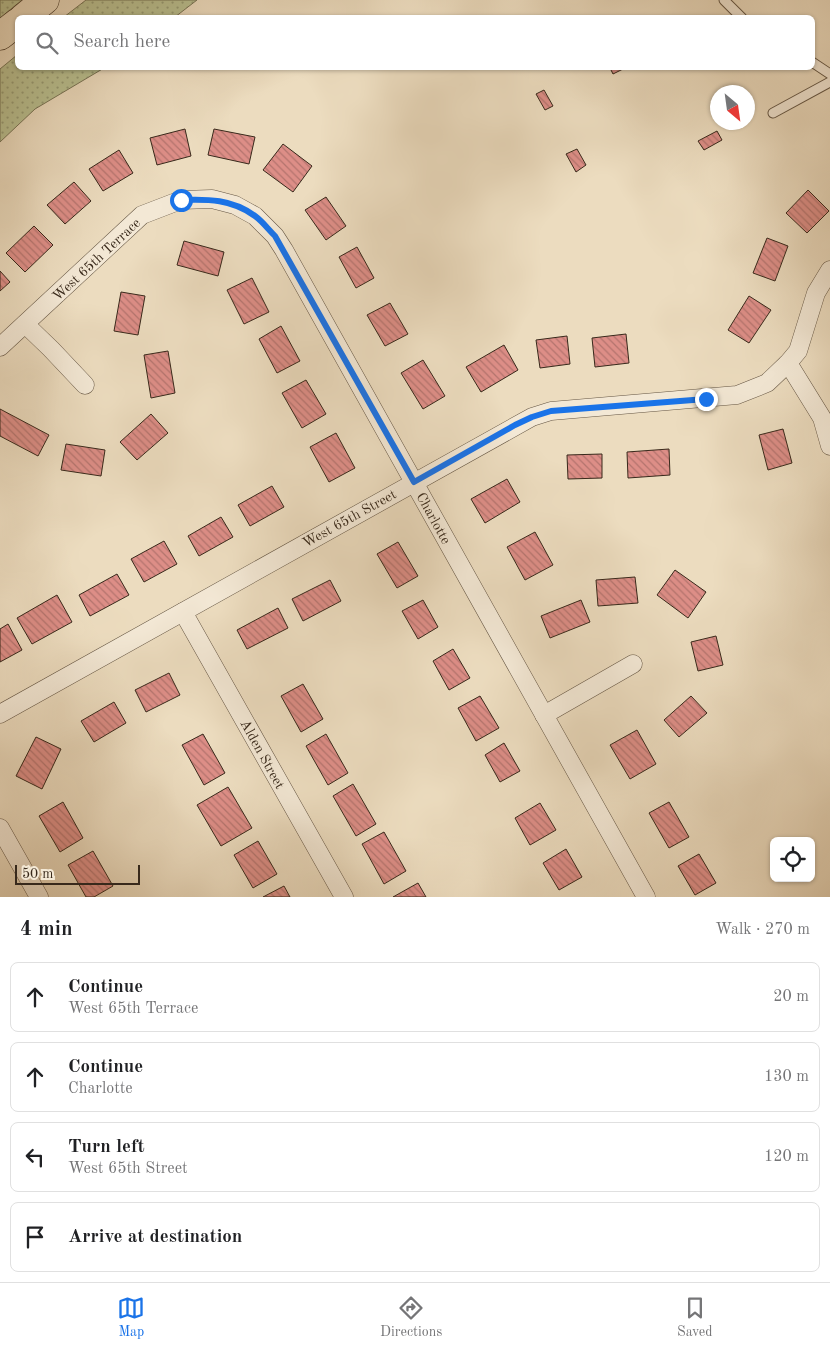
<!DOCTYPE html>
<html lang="en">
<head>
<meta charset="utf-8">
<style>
	:root { --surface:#fff; --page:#f2f2f2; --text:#202124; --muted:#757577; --line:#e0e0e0; --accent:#1a73e8 }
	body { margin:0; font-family:"Old Standard TT",serif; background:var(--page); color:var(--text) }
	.controls { position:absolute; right:15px; bottom:15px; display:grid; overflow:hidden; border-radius:8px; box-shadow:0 1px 4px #0004 }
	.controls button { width:45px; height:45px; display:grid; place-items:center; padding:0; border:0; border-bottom:1px solid var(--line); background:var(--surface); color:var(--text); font:25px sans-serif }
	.compass { position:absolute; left:710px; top:85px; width:45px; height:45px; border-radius:50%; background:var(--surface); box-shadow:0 1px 4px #0004; rotate:151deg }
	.scale { position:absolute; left:15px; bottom:12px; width:125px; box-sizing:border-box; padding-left:5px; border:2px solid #38291b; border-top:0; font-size:14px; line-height:18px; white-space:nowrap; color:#38291b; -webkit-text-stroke:4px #f3e8d5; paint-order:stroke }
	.stop { position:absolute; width:15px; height:15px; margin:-11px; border:4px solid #1a73e8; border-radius:50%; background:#fff }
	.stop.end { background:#1a73e8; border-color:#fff; box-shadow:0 1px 5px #0008 }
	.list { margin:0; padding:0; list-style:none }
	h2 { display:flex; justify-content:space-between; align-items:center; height:65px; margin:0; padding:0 20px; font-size:21px }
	h2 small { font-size:16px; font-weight:400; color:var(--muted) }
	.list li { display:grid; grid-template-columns:32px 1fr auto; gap:15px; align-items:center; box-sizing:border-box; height:70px; margin:0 10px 10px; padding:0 10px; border:1px solid var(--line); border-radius:8px }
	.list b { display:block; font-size:19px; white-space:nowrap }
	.list p { margin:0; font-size:16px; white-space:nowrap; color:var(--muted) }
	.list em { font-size:16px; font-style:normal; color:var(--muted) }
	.icon { flex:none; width:28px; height:28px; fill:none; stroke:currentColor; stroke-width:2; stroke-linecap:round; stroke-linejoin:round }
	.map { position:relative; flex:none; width:830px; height:897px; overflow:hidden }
	.search { position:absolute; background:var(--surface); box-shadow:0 1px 4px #0004; left:15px; right:15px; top:15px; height:55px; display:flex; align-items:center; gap:12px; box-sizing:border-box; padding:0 18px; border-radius:8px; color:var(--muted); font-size:19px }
	.sheet { height:385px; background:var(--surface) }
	nav { display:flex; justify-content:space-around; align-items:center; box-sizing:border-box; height:70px; border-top:1px solid var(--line); background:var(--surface); font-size:14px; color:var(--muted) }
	nav a { display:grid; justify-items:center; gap:2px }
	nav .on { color:var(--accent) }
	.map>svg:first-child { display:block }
</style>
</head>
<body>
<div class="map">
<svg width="830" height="897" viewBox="0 0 830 897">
	<defs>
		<pattern id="grass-dots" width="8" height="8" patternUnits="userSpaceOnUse" patternTransform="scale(1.25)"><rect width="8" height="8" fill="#b9c091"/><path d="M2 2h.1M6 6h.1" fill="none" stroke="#979c76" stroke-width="1.8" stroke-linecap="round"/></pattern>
		<pattern id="building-back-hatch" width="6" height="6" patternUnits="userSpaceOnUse" patternTransform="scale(1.25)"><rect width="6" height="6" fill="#dd8e87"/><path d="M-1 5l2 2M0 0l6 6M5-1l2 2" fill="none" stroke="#b4746e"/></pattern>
	</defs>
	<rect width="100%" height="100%" fill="#ecdcbf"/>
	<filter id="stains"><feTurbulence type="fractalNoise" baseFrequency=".004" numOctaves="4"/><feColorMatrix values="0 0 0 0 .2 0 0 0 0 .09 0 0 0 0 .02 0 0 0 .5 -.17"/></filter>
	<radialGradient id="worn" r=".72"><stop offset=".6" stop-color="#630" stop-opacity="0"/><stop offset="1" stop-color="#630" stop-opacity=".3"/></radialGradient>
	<!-- grass -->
	<g fill="url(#grass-dots)" stroke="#787456">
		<path d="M0,0H22L0,18Z"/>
		<path d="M86,0H197L175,17H64Z"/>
		<path d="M17,55L18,68H104L35,109L0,142V69Z"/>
	</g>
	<!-- building -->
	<g fill="url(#building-back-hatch)" stroke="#38291b">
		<path d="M610,68H625L613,74Z"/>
		<path d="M544,90L553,106L545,110L536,94Z"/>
		<path d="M185,129L191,156L157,165L150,138Z"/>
		<path d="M214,129L255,137L249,164L208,155Z"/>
		<path d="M717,131L722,140L704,150L698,141Z"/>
		<path d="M283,144L312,166L293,192L263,170Z"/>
		<path d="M577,149L586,165L576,172L566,154Z"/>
		<path d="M119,150L133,173L103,191L89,169Z"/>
		<path d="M74,182L91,201L65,224L47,205Z"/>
		<path d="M808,190L829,211L807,233L786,213Z"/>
		<path d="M326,197L346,226L326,240L305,210Z"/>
		<path d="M34,226L53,245L25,272L6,253Z"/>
		<path d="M767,238L788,246L775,281L753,273Z"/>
		<path d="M184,241L224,252L218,276L177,265Z"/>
		<path d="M357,247L374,278L356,288L339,257Z"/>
		<path d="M0,271L10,282L0,291Z"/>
		<path d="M252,278L269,312L244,324L227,290Z"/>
		<path d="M121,292L145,296L138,335L114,331Z"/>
		<path d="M749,296L771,310L749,343L728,330Z"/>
		<path d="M390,303L408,334L385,346L367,315Z"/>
		<path d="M281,326L300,361L277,373L259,339Z"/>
		<path d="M626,334L629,363L595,367L592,338Z"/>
		<path d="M567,336L570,364L540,368L536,340Z"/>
		<path d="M504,345L518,370L481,392L466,367Z"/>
		<path d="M168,351L175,393L151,398L144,355Z"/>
		<path d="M423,360L445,396L423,409L401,373Z"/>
		<path d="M306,380L326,414L302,428L282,393Z"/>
		<path d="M0,409L49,435L38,456L0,436Z"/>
		<path d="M151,414L168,433L137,460L120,442Z"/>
		<path d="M783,429L792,463L768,470L759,435Z"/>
		<path d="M336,433L355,468L329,482L310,447Z"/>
		<path d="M66,444L105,450L101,476L61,470Z"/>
		<path d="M669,449L670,475L628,478L627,452Z"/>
		<path d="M602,454V478L568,479L567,455Z"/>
		<path d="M507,479L520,502L485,523L471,499Z"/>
		<path d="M272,486L284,507L250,526L238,505Z"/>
		<path d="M221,517L233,537L199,556L188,536Z"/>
		<path d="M535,532L553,565L525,580L507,547Z"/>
		<path d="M164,541L177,564L144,582L131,559Z"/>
		<path d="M398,542L418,576L397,588L377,554Z"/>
		<path d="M675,570L706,592L688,618L657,595Z"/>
		<path d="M117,574L129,595L90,616L79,595Z"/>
		<path d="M635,577L638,603L598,606L596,580Z"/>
		<path d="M330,580L341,601L303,621L292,599Z"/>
		<path d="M57,595L72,622L32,644L17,618Z"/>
		<path d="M423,600L438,627L418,639L402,611Z"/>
		<path d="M581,600L590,622L550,638L541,616Z"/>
		<path d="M278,608L288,628L247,649L237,630Z"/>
		<path d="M8,624L22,650L0,662V629Z"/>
		<path d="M716,636L723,665L698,671L691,642Z"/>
		<path d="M453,649L470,678L449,690L433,661Z"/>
		<path d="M169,673L180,695L146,712L135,690Z"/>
		<path d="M303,684L323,719L301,732L281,696Z"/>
		<path d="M480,696L499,728L476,741L458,708Z"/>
		<path d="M691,696L707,713L679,737L664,720Z"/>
		<path d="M114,702L126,723L94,742L81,721Z"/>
		<path d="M637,730L656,764L630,779L610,745Z"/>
		<path d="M203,734L225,773L204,785L182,745Z"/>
		<path d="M326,734L348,773L328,785L306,746Z"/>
		<path d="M36,737L61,749L42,789L16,776Z"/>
		<path d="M504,743L520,771L500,782L485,755Z"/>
		<path d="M353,784L376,824L356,836L333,796Z"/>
		<path d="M228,787L252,828L221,846L197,805Z"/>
		<path d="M63,802L83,838L60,852L39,816Z"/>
		<path d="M669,802L689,837L669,848L649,813Z"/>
		<path d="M540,803L556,830L530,845L515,818Z"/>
		<path d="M384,832L406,871L384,884L362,844Z"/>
		<path d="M258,841L277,874L253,888L234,855Z"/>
		<path d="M566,849L582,877L559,890L543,863Z"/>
		<path d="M93,851L113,886L94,897H86L68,865Z"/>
		<path d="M699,854L716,883L695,895L678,866Z"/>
		<path d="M418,883L426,897H393Z"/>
		<path d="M284,886L290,897H263Z"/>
	</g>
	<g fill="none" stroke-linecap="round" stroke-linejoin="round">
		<defs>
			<g id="service">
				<path d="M724,0L742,18"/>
				<path d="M812,62L830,74"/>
				<path d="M773,113L830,82"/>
			</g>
			<g id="minor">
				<path d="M25,324L51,349L85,385"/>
				<path d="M0,347L142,215L181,200L212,199L235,205L255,216L275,236L284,250L646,897"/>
				<path d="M788,363L822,418L830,446"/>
				<path d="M183,612L344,897"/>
				<path d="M0,714L532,417L551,411L737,395L767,383L788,363L798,351L816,293L830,270"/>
				<path d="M544,715L633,664"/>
				<path d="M0,828L39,897"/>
			</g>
			<g id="motorway">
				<path d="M23,18L45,0"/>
				<path d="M0,36L18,22"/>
			</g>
		</defs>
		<!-- service casing -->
		<use href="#service" stroke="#655644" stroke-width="11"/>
		<!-- minor casing -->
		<use href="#minor" stroke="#655644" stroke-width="19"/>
		<!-- motorway casing -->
		<use href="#motorway" stroke="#38291b" stroke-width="29"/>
		<!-- service -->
		<use href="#service" stroke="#f3e8d5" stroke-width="9"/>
		<!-- minor -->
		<use href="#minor" stroke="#f3e8d5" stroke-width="18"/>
		<!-- motorway -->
		<use href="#motorway" stroke="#ecdcbf" stroke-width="28"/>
	</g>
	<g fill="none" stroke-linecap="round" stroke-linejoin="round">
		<!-- route -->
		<path stroke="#1a73e8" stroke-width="6" d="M181,200C208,199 232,199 255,216C262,221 268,229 275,236L414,482L515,425L532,417L551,411L706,399"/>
	</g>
	<g text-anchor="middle" stroke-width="5" stroke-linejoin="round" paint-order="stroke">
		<!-- street labels -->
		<g font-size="14" fill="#38291b" stroke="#f3e8d5">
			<text transform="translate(96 259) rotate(-43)" y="5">West 65th Terrace</text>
			<text transform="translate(349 518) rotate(-29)" y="5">West 65th Street</text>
			<text transform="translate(434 518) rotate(61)" y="5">Charlotte</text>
			<text transform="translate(263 754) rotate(61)" y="5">Alden Street</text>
		</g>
	</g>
	<rect width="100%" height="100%" filter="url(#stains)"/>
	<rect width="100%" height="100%" fill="url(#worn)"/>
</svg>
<div class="controls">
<button><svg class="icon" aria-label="locate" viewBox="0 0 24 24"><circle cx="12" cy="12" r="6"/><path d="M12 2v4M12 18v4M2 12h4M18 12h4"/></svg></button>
</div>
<svg class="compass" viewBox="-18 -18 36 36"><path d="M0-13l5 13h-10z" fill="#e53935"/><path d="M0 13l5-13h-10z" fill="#757577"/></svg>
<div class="scale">50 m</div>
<div class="stop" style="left:181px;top:200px"></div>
<div class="stop end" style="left:706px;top:399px"></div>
<div class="search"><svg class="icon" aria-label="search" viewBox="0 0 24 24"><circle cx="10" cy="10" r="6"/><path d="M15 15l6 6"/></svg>Search here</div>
</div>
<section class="sheet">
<h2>4 min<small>Walk · 270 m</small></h2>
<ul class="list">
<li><svg class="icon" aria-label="ahead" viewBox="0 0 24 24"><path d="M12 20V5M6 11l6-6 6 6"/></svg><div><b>Continue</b><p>West 65th Terrace</p></div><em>20 m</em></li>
<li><svg class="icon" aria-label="ahead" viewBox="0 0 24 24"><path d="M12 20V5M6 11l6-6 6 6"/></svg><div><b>Continue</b><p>Charlotte</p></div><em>130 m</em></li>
<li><svg class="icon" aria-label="left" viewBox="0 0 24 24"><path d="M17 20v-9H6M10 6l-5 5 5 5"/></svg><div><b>Turn left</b><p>West 65th Street</p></div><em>120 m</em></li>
<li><svg class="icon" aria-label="arrive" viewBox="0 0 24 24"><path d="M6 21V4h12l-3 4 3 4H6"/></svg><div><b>Arrive at destination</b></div></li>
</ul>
</section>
<nav>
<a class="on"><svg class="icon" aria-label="map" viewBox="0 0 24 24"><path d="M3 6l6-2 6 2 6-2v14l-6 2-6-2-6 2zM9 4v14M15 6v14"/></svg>Map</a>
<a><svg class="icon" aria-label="directions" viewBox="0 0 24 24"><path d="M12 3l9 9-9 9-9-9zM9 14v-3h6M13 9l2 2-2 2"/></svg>Directions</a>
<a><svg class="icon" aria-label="saved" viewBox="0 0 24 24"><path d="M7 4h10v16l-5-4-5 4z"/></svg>Saved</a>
</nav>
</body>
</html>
